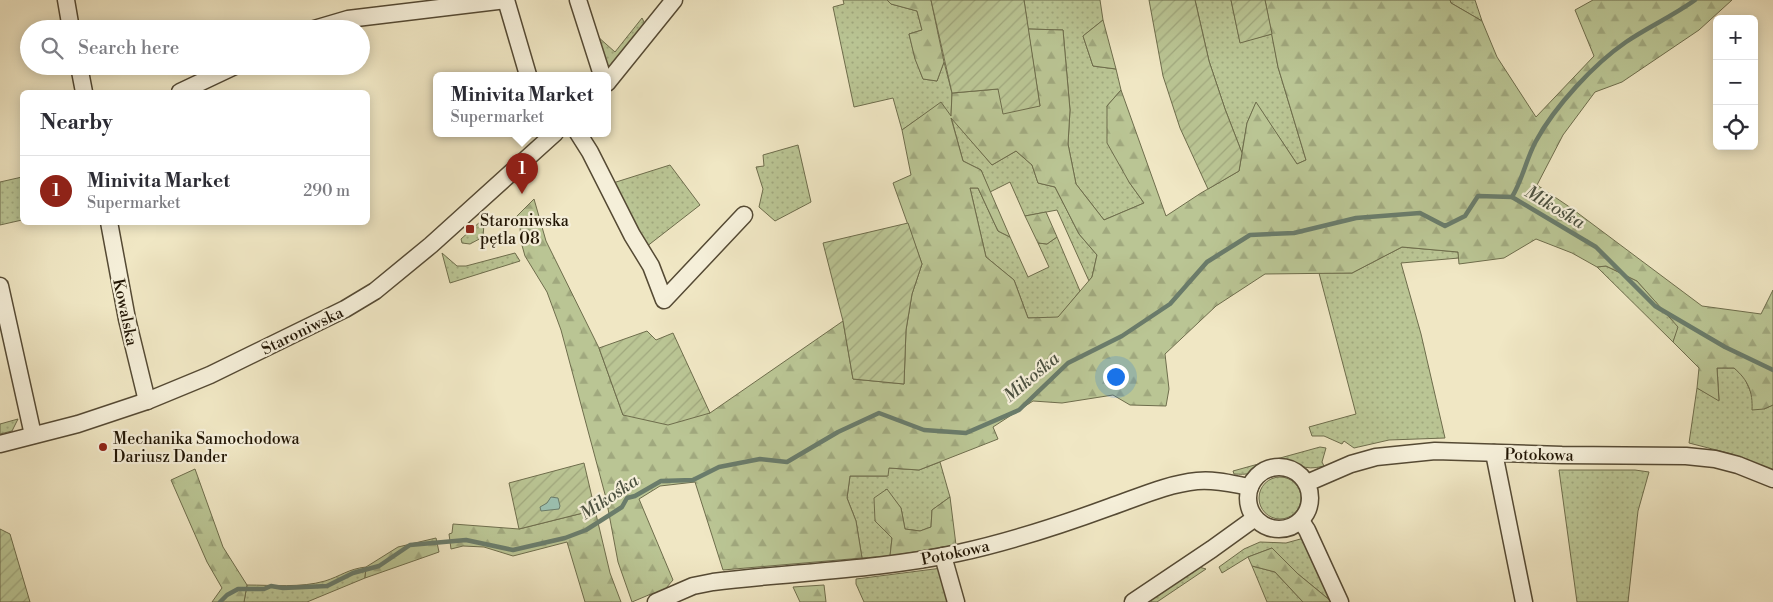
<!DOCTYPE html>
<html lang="en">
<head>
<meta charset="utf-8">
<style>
	:root { --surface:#fff; --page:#f2f2f3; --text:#2b2b33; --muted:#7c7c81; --line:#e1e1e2; --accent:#8f2418 }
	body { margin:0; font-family:"Libre Bodoni",serif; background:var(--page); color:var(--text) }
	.controls { position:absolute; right:15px; top:15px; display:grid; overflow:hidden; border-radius:8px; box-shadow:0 2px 12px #0003 }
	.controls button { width:45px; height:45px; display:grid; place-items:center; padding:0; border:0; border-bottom:1px solid var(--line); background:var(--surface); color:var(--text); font:25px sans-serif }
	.you { position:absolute; left:1115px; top:376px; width:18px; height:18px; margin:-12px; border:4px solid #fff; border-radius:50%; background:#1a73e8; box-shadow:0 0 0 8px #1a73e833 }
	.badge { display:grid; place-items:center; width:32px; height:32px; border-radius:50%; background:var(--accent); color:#fff; font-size:16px; font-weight:700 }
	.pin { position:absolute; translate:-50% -41px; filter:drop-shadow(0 1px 2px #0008) }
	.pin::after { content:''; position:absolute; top:26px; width:18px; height:15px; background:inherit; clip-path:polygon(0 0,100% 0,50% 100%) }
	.popup { position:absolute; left:433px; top:72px; width:178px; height:65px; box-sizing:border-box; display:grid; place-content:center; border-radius:8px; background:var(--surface); filter:drop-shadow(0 1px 4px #0005); font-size:16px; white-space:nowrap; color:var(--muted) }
	.popup b { font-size:19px; color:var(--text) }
	.popup::after { content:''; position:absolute; left:50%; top:100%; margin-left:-10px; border:10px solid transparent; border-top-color:var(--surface) }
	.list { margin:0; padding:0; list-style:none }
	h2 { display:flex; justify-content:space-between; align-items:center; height:65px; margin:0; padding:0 20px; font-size:21px }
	h2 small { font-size:16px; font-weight:400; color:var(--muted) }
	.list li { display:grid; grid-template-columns:32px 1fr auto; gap:15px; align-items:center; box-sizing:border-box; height:70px; padding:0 20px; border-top:1px solid var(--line) }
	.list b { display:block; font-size:19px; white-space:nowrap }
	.list p { margin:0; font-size:16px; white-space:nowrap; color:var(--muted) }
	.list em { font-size:16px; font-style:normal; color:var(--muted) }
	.icon { flex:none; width:28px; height:28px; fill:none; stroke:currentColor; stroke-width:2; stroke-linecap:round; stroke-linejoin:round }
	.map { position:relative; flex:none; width:1773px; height:602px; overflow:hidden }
	.search { position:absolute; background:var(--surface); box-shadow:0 2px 12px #0003; left:20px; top:20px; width:350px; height:55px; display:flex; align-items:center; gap:12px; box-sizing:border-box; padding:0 18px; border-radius:28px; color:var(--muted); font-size:19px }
	.panel { position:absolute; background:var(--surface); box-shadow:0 2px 12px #0003; left:20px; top:90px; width:350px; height:135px; border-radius:8px }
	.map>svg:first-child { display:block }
</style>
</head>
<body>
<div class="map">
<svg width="1773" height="602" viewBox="0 0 1773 602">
	<defs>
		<pattern id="grass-dots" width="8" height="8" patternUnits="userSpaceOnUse" patternTransform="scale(1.25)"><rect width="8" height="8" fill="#bac594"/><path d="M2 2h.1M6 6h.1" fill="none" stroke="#a0a87e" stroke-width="1.8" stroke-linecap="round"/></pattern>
		<pattern id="forest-firs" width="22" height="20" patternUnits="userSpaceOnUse" patternTransform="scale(1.25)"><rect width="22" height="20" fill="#bac594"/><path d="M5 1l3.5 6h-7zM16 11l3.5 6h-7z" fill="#a0a87e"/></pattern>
		<pattern id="garden-furrows" width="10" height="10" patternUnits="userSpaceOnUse" patternTransform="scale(1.25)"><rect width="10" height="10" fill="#bac594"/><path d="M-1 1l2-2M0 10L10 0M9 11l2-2" fill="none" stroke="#a0a87e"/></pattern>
	</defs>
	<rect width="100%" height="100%" fill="#f0e7c4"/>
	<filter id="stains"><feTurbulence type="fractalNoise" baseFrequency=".004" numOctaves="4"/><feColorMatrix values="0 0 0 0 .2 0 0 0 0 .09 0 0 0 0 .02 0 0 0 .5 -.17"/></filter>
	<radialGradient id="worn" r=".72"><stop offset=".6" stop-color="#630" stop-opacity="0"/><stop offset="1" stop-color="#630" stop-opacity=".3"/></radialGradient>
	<!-- grass -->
	<g fill="url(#grass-dots)" stroke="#6e6d4c">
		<path d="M843,0H887L891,4L917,11L922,30L909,34L915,58L923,79L937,81L944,62L952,93L951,117L992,165L1016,151L1032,165L1038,183L1055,187L1079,234L1097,255L1092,277L1089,281L1057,210L1025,216L1010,182L990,192L981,170L963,161L951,117L941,103L902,130L893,98L854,107L833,7L844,4Z"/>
		<path d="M1024,0H1100L1103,20L1083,36L1093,66L1116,69L1121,90L1107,106L1129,182L1144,203L1104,220L1076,184L1068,144L1070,110L1063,30L1028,29Z"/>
		<path d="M1195,0H1231L1240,42L1272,34L1278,67L1306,160L1297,164L1256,103L1247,123L1242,153L1225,109L1209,61Z"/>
		<path d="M1450,0H1475L1482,21L1451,3Z"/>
		<path d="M642,18L645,24L607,71L597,36L615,52Z"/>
		<path d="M798,145L811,202L775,221L759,207L763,189L756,167L764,166L763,155Z"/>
		<path d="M670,165L700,205L646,247L613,183Z"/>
		<path d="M22,177V220L0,225V182Z"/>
		<path d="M970,188H978L998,231L1010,237L1028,277L1049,267L1038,243L1047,244L1057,237L1080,291L1058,318H1028L1014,280L986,257Z"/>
		<path d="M481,221L484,224L483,237L470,244L462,243L461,239Z"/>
		<path d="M1402,247L1458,252L1459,258L1401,263L1421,334L1445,438L1389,440L1354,448L1344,441L1342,444L1324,436H1312L1309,427L1356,414L1319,273H1352Z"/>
		<path d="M442,253L457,266H466L515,253L520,261L450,283Z"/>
		<path d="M1606,266L1637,281L1679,327L1673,342L1597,267Z"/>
		<path d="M1717,368H1734L1744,377L1753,397L1764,409L1773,405V474L1732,454L1689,443L1697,388L1719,400Z"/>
		<path d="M18,419L12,431L0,434V424Z"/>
		<path d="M1320,447L1326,448L1322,462L1324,466C1303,472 1298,462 1280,462C1268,462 1261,470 1250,473C1245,475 1240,474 1234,474L1233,471Z"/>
		<path d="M940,462L950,497L932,510L931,527L920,531L905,529L901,508L886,489L875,521L892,538L890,556L862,558L856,521L847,498L850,476H887L888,468L919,470Z"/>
		<path d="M1559,470H1635L1649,472L1638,511L1628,602H1577Z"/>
		<circle cx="1280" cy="498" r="21"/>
		<path d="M1304,538L1331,601L1298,574L1272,548L1248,557L1222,573L1219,567L1244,549L1260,542L1286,543Z"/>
		<path d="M1252,566L1275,572L1303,602H1267Z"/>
		<path d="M366,567L365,578L307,602H244L247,585C272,585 301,588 325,581C341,576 348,569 366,567Z"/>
		<path d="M1199,567L1206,569L1157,602H1151V598Z"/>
		<path d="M942,568L952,602H864L856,584V579Z"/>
	</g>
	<!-- forest -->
	<g fill="url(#forest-firs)" stroke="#6e6d4c" fill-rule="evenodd">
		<path d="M887,0H931L944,62L937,81L923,79L915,59L909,34L922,30L917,11L891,4Z"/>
		<path d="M1265,0H1450L1451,3L1482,21L1497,57L1536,117L1594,56L1575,10L1593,0H1732L1699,30L1622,82L1595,92L1563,135L1537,185L1571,208L1702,306L1761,314L1773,290V405L1764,409L1752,410C1753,392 1748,380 1734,368H1717L1719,401L1697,388L1699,368L1673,342L1678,327L1637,281L1606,266L1597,267L1572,253L1536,239L1504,258L1459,264L1458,252L1402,247L1352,273L1265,274L1216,306L1165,354L1169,389L1166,406L1130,405L1113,395L1062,403L1033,401L993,427L998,439L919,470L889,468L888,476H850L847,498L856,521L862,558L723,570L695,482L660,486L639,499L673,580L659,596L651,594L632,602L618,562L606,498L561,330L547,292L525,256L521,242L520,227L515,218L534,199L546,241L599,348L623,415L710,413L843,321L853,379L904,384L906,330L912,294L922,264L893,183L911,175L902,130L941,102L951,116L952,93L998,89L1040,106L1028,29L1063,30L1070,110L1068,144L1076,184L1104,220L1144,203L1129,182L1107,143V106L1121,90L1166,216L1201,193L1239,171L1247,123L1256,102L1297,164L1306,160L1278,67ZM951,118L992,165L1016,151L1032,165L1038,183L1055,187L1079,234L1097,255L1092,277L1058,317L1028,318L1014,280L986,257L970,188H978L998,231L1010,237L981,170L963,161Z"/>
		<path d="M1103,20L1116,69L1093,66L1083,36Z"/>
		<path d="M1046,212L1057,237L1047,244L1038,243L1025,216Z"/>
		<path d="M195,469L223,547L247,585L244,602H212L222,588L207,562L171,480Z"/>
		<path d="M887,489L901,508L905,529L920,531L931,527L932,510L950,497L956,545L890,556L892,538L875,521L874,498Z"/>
		<path d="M595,510L610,573L621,602H585L567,542L513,556L484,547L463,546L451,549L449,534L452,533L453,524L519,529Z"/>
		<path d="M436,538L439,552L365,578L366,567L398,547Z"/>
		<path d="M1272,548L1298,574L1332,602H1303L1275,572L1252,566L1248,557Z"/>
		<path d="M824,585L826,602H800L793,587Z"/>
	</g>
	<!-- garden -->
	<g fill="url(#garden-furrows)" stroke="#6e6d4c">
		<path d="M931,0H1024L1040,106L1003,114L998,89L952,93Z"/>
		<path d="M1149,0H1195L1209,61L1225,109L1242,153L1239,171L1208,189L1180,128L1163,76Z"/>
		<path d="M1231,0H1265L1272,34L1240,43Z"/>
		<path d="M908,223L922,264L912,294L906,330L904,384L853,379L843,321L823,243Z"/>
		<path d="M647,331L656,340L673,333L710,413L668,425L623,415L599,348Z"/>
		<path d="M584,463L595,510L519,529L509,483Z"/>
		<path d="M0,529L10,534L30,602H0Z"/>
	</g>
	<!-- water -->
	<path fill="#9bc0b0" stroke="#6a7c6b" d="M551,497L558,498L560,506L559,509L541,511L540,507L547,503Z"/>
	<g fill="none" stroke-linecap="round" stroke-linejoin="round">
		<!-- stream -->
		<g stroke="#6a7c6b" stroke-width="4.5">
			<path d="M1512,197C1523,179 1526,159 1536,141C1555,106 1594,64 1626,42C1648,27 1673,16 1695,0"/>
			<path d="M220,602L227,595L238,589H264L271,586L283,588L327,586L353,573L379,566L410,545L466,540L513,550L565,538L586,530L622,507L627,498L635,496L661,481L693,480L719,467L760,459L787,462L838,432L879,413L924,430L966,433L1019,410L1068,363L1122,336L1170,304L1207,262L1250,235L1294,233L1356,218L1420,213L1445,226L1465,216L1478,196L1512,197L1596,247L1655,306L1725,347L1773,370"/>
		</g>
		<defs>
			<g id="minor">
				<path d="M66,0L71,29"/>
				<path d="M506,0L528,75"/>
				<path d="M578,0L602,75"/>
				<path d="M314,29L348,19L506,0"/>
				<path d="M79,66L84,92"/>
				<path d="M607,83L674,0"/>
				<path d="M180,92L235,66"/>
				<path d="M578,133L590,152L632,235L651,266L664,300L744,215"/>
				<path d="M109,222L127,319L147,401"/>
				<path d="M0,286L33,435"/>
				<path d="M0,444L78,424L147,401L210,375L345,309L375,291L431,245L555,133"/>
				<path d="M1494,453L1524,602"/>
				<circle cx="1279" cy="498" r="31"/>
				<path d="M1307,483L1351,464L1376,457L1435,451L1562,455L1686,456L1715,459L1738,465L1773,479"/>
				<path d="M1301,521L1307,530L1340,602"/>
				<path d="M943,556L956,602"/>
				<path d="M656,602L693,586L713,582C794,572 877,570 958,553C1009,542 1061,525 1110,507C1139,497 1167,484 1197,481C1215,479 1233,484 1250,487"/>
				<path d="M1133,602L1212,549L1255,518"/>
			</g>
		</defs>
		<!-- minor casing -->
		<use href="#minor" stroke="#554a34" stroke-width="19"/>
		<!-- minor -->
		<use href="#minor" stroke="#f5efd9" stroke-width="16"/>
	</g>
	<!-- markers -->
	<g fill="#8f2418" stroke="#f5efd9" stroke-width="2">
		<rect x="465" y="224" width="10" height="10" rx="2.5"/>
		<circle cx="103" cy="447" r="5"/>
	</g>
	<g text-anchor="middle" stroke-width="4.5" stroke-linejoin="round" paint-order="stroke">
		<!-- poi labels -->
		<g font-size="16" fill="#211504" stroke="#f5efd9" text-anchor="start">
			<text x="480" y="226">Staroniwska<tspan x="480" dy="18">pętla 08</tspan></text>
			<text x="113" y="444">Mechanika Samochodowa<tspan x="113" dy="18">Dariusz Dander</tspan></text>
		</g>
		<!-- street labels -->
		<g font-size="16" fill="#211504" stroke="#f5efd9">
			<text transform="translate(126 312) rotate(78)" y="6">Kowalska</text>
			<text transform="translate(302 330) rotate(-26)" y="6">Staroniwska</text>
			<text transform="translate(1539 454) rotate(1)" y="6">Potokowa</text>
			<text transform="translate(955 552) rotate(-12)" y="6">Potokowa</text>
		</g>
		<!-- water labels -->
		<g font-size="18" font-style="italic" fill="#4c5140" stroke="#f5efd9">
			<text transform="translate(1555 207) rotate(31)" y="6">Mikośka</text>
			<text transform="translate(1031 377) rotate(-40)" y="6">Mikośka</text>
			<text transform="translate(609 497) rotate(-34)" y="6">Mikośka</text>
		</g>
	</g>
	<rect width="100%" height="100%" filter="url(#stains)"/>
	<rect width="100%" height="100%" fill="url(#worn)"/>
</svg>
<div class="controls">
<button>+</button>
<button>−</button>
<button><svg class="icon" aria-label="locate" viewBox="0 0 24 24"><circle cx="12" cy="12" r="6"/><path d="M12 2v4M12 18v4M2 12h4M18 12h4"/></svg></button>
</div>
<div class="you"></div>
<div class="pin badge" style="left:522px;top:194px">1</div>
<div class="popup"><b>Minivita Market</b>Supermarket</div>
<div class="search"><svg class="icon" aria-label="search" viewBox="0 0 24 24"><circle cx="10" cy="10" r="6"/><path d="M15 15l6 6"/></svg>Search here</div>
<section class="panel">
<h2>Nearby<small></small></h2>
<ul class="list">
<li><span class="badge">1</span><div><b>Minivita Market</b><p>Supermarket</p></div><em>290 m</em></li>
</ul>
</section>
</div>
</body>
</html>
